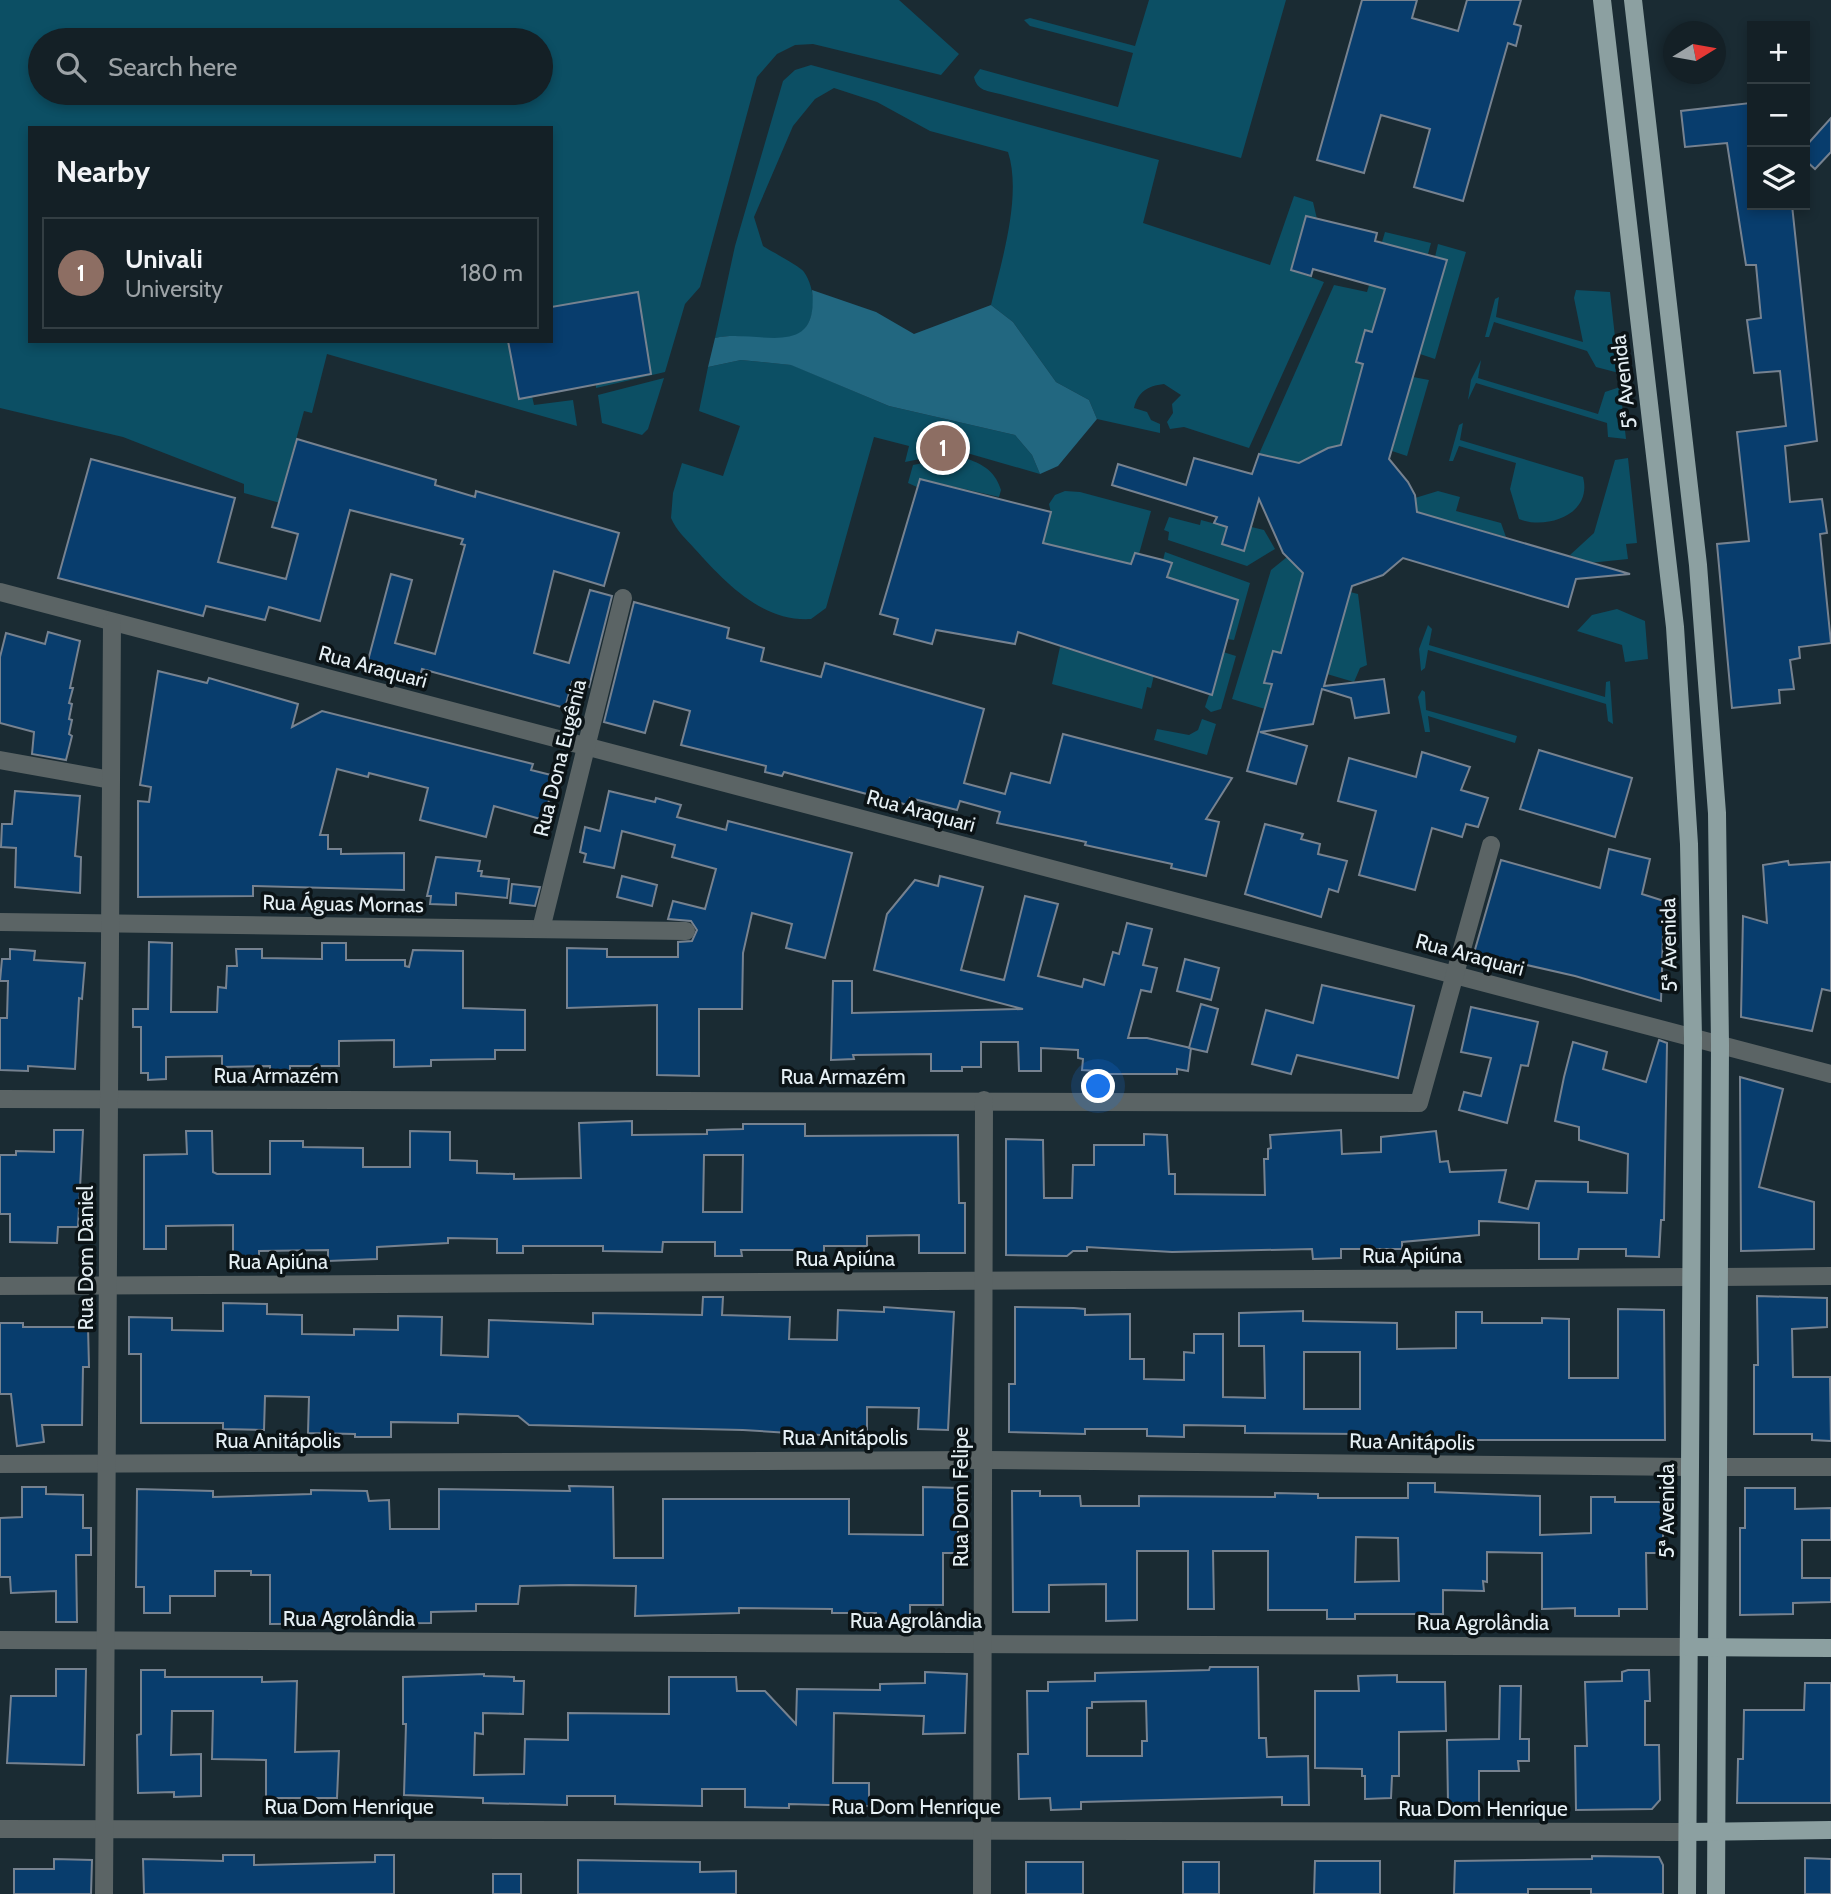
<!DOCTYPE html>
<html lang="en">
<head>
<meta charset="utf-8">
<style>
	:root { --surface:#142026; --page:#212d32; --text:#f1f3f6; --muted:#9da3a7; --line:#333e43; --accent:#0b8043 }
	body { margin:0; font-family:Cabin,sans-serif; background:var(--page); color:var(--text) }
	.controls { position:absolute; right:21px; top:21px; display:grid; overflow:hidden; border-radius:0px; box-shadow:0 4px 10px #0003 }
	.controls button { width:63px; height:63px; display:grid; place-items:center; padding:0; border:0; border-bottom:2px solid var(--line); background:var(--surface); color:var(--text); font:35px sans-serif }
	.compass { position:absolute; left:1663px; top:21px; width:63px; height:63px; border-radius:50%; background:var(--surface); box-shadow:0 4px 10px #0003; rotate:79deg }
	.you { position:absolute; left:1099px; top:1087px; width:24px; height:24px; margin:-18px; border:5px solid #fff; border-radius:50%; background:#1a73e8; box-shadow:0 0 0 10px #1a73e833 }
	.badge { display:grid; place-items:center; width:46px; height:46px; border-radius:50%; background:var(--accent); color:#fff; font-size:23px; font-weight:700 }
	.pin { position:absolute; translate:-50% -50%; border:4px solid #fff; box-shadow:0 2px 7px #0006 }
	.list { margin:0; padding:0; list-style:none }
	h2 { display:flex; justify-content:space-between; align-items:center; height:91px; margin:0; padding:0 28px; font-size:30px }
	h2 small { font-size:23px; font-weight:400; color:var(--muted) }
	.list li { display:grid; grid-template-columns:46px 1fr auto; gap:21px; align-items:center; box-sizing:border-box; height:112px; margin:0 14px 14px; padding:0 14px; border:2px solid var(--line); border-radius:0px }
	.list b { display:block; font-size:26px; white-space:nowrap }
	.list p { margin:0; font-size:23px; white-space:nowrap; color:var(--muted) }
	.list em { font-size:23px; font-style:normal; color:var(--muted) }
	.icon { flex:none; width:38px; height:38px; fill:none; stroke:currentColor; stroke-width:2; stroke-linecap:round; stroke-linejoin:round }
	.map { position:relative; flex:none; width:1831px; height:1894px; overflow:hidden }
	.search { position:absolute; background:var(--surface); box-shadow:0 4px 10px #0003; left:28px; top:28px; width:525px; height:77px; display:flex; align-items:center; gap:18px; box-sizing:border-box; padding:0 24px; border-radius:38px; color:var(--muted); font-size:26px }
	.panel { position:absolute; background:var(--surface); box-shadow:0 4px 10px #0003; left:28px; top:126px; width:525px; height:217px; border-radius:0px }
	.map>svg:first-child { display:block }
</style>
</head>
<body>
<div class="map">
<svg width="1831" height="1894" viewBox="0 0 1831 1894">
	<rect width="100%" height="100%" fill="#1a2b33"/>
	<!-- green -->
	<g fill="#0c4f64" fill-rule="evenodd">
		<path d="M0,0H899L959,54L941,75L813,44L795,45L777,54L757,77L700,287L685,304L665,372L596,388V384L651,374L638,293L551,307V128H30V341H508L519,399L532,396L534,405L573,400L577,426L327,354L312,413L304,411L282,490L320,514L244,493V484L123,437L0,408ZM40,40H541V93H40Z"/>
		<path d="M1149,0H1286L1241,158L1000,94C988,91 977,91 974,77L980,69L1118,107L1133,53L1030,26L1024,20L1030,18L1135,46Z"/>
		<path d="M811,65L1159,160L1143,223L1270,265L1294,196L1313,202L1317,219L1306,216L1291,270L1324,282L1249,448L1184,427L1170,429L1167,422L1173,413L1172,404L1181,395L1164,384C1147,386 1138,392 1134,408L1147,412L1151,420L1160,424V433L1097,419L1089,400L1056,382L1013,322L991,305C1002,260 1022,195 1008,152L930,131L877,102L834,88L815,99L793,126L754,217L763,246C772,252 800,266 804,272C819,294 817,334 786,339C763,343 738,332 715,338L735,246L783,81L795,70Z"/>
		<path d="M1385,232L1431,243L1428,254L1398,247L1372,332L1364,331L1356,362L1363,364L1341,445L1328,448L1299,463L1259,454L1334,285L1367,292Z"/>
		<path d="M1438,244L1466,252L1435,359L1420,354L1447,261L1435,257Z"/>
		<path d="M1576,290L1610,292L1619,373L1596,367L1587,351L1494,322L1489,337H1485L1495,299L1499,297L1496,317L1583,342L1574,298Z"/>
		<path d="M741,360L792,365L889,406L1015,435L1032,455L1040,474L960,451L905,462L909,446L874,437L826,608L811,619C761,622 724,581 694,548C686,539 676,530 671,518L673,493L682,463L723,476L740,426L699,411L708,367Z"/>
		<path d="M1481,360L1478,378L1598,414L1605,392L1620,387L1626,439L1608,437L1607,423L1476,383L1468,400L1471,380Z"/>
		<path d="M1413,377L1429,380L1407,456L1392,451Z"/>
		<path d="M664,378L648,429L642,435L602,423L598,395Z"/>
		<path d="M1463,423L1460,440L1583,477C1593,515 1546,530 1519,519L1510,489L1516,463L1459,446L1453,461H1449L1459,425Z"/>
		<path d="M959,456C980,463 994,468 1001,490L999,497L920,479L917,487L908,483L913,465Z"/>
		<path d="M1628,458L1637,543L1626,544L1628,559L1589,563L1570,555L1594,533L1615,460Z"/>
		<path d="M1065,491L1080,492L1151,511L1139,554L1135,553L1131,564L1043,543L1051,513L1049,504L1055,495Z"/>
		<path d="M1438,491L1460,497L1456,511L1501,523L1506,537L1417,512L1415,498Z"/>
		<path d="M1169,517L1200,525L1201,520L1227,527L1222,544L1243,551L1248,536L1239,524L1264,530L1275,549L1247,566L1168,540L1169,532L1164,530Z"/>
		<path d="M1165,552L1250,583L1234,640L1227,639L1238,600L1167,577L1172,564L1163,560Z"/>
		<path d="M1287,557L1303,573L1281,653L1273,651L1264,682L1272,684L1265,709L1232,699L1271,570Z"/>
		<path d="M1350,592L1358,594L1367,665L1360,668L1354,682L1327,674Z"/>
		<path d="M1617,609L1645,621L1648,659L1625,662L1622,645L1577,631L1592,615Z"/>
		<path d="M1428,625L1432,629L1429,645L1605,697L1606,682L1610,681L1613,724L1608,721L1606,704L1428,650L1425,668L1421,671L1419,649Z"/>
		<path d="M1060,647L1154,675L1151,688L1147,687L1142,709L1052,684Z"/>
		<path d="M1223,652L1236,656L1221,709L1211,712L1205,707Z"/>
		<path d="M1422,690L1425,692L1426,710L1517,736L1515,743L1428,716L1430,732H1425L1418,697Z"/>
		<path d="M1202,719L1216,724L1207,755L1154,740L1157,729L1189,735L1198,730Z"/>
	</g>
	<!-- forest -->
	<path fill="#226780" d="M812,290L876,312L914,334L991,305L1013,322L1056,382L1089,400L1097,419L1058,466L1040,474L1032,455L1015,435L889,406L791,365L741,360L708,367L715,338C756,328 820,363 812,290Z"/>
	<!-- building -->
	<g fill="#083d6d" stroke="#768290" stroke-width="2" fill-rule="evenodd">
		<path d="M1362,0H1417L1412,18L1458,31L1467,0H1521L1514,24L1521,26L1516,46L1508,43L1463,201L1414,187L1430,129L1381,115L1364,173L1317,160Z"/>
		<path d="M1750,103L1752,209L1792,205L1817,441L1785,446L1790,502L1822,499L1827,533L1820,534L1831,643L1799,647L1800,658L1790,660L1794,689L1779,690L1780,703L1732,708L1717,544L1749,541L1737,432L1786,426L1780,371L1754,373L1747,320L1761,318L1756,265H1746L1727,143L1685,147L1681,111Z"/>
		<path d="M1831,118V152L1815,169L1805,160V147Z"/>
		<path d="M1306,216L1377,233L1375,241L1447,260L1389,459L1408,482L1415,495L1417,512L1630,574L1576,579L1568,607L1403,558L1383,575L1352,586L1324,686L1384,679L1389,713L1355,718L1351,698L1322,689L1313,724L1260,732L1307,746L1296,784L1247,771L1272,684L1264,683L1273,651L1281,653L1303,573L1283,553L1259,499L1244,551L1222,544L1227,527L1214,523L1217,517L1112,485L1118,464L1186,485L1194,458L1252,474L1259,454L1299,463L1328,448L1341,445L1363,364L1356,362L1365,330L1372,332L1385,289L1313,269L1311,276L1291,270Z"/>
		<path d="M638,292L651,374L519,399L508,341H551V307Z"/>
		<path d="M297,439L436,480L435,485L475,497L476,491L619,533L604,586L554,571L534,653L569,663L590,590L612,596L589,687L572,682L565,708L422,669L418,683L366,668L391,574L412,580L395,643L435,654L465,545L461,544L463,539L350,510L320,621L269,607L265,620L206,606L203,616L58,578L91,459L235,498L218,562L286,579L298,534L272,527Z"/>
		<path d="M920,479L1051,512L1043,543L1131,564L1135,553L1163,560L1172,563L1167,577L1238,600L1212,695L1018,632L1015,644L936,630L932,644L894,634L898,619L880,614Z"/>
		<path d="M634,602L729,628L727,638L764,648L761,661L821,677L825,663L984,709L964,783L1005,794L1011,773L1050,783L1063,734L1232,778L1206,819L1219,822L1206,876L1171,868L1172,864L1085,845L1086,842L997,823L1000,812L960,801L957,810L910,798L908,805L784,772L782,776L765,772L766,766L681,745L690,711L654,701L645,733L604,722Z"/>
		<path d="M48,632L80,641L70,688H73L69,703L72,704L69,719L72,720L69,734L72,736L66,760L32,754L34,732L0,723V657L6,633L45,644Z"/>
		<path d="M158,671L207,683L209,678L298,704L292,727L322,711L533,764L531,770L555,776L544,820L494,806L486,837L420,820L428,788L369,773L368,777L337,769L320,835H328V849H341V854L404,853V890L253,886V896L138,897V801L149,802L151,787L140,785Z"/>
		<path d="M1539,750L1632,778L1615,837L1520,809Z"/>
		<path d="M1422,752L1470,767L1461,790L1488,798L1478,827L1466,824L1462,837L1432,828L1415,890L1359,875L1376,811L1338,801L1349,758L1416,777Z"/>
		<path d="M15,791L80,796L75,856L81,857L80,893L15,887L16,848L1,847L2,824H12Z"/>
		<path d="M609,791L655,802L656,798L681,805L677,817L726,830L728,821L852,853L825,958L786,948L792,924L752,913L743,953L742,1009H699V1076L657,1075V1005L567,1008V948L607,949V957H678V942L692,941L697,930L691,921L668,919L673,901L705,909L716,869L672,857L675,845L622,831L614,868L584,862L586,854L580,852L585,827L600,831Z"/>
		<path d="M1265,824L1303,834L1301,839L1320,844L1318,854L1347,861L1338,892L1329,889L1321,917L1245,894Z"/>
		<path d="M1609,849L1650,859L1642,894L1664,901L1661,1001L1575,976L1474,953L1501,860L1600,888Z"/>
		<path d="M436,857L480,861L478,871H482L481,876L509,879L507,898L456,893V905L430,904L431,896H427Z"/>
		<path d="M1788,861L1789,865L1831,862V991L1822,989L1812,1031L1741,1017L1743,916L1767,923L1763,865Z"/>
		<path d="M622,876L657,885L652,906L617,897Z"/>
		<path d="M940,876L983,887L961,970L1004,980L1025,896L1058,904L1038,976L1082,987L1084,979L1104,985L1113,952L1119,954L1127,923L1152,929L1143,965L1157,968L1151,992L1141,990L1128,1038H1147L1191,1048L1188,1071L1177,1069V1074H1099V1071L1082,1070L1083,1059L1078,1058V1050L1041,1048V1071H1019L1018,1042H981V1067H962V1071H931V1054L853,1055L854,1059L831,1060L833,981H852V1013L1023,1009L874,970L887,914L915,880L938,886Z"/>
		<path d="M512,884L540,887L535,906L510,903Z"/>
		<path d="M149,942L172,943L171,1012H217L218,987L226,988L227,966H237L236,949H262V958L322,959V943H346V960H405V966L409,967L413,950L463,951V1008L525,1010V1050H495V1059L431,1060V1066L394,1067V1040L339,1041V1066H290V1071H270V1066L222,1067V1056L166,1057V1079L148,1080V1073H141V1027H133V1009H148Z"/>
		<path d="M10,949L35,951L34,960L85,963L82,999L79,998L75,1069L28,1066V1071L0,1070V1018H7L8,981H0L2,959H10Z"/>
		<path d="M1185,959L1219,968L1211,1000L1177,991Z"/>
		<path d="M1322,985L1414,1006L1398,1078L1297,1055L1291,1074L1252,1064L1266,1010L1313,1023Z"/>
		<path d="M1201,1004L1218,1009L1207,1052L1189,1048Z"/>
		<path d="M1471,1007L1538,1022L1528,1066L1521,1065L1507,1123L1459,1110L1464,1092L1481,1096L1491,1058L1461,1052Z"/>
		<path d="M1659,1040L1667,1043L1664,1220H1661L1659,1257L1626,1256V1249H1579L1578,1259H1539V1223L1479,1221V1235L1402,1242V1249H1341V1258L1313,1259L1312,1249L1172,1252L1087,1247V1251H1073L1067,1256L1006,1255V1139L1043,1140L1044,1198H1072L1073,1165H1094V1145H1144V1134L1167,1135L1169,1174H1175V1194L1265,1195L1264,1159H1268V1149L1271,1148L1270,1135L1341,1130L1342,1154L1381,1152V1137L1436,1131L1440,1162L1448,1161L1450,1172L1506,1170L1499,1202L1528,1209L1536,1181L1588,1182V1192L1627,1193L1628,1154L1579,1140V1127L1555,1121L1564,1077L1573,1042L1607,1052L1603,1069L1646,1082Z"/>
		<path d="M1740,1077L1783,1089L1759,1187L1814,1202V1249L1741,1251Z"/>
		<path d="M632,1121V1135L707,1134V1130L743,1129V1124H805V1136L958,1135L959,1203H965V1253H919V1235L867,1236V1246H824V1258H796V1250H741L742,1256H715V1242H663L662,1252L603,1251V1246H523V1253H497V1239L448,1238V1243L377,1247V1259L328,1261V1250L259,1251V1256H233V1225L166,1226V1249H144V1155L187,1154L186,1131H212L213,1172L217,1174H270V1141H303V1147L363,1148V1167H410V1131L450,1132V1160L477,1161V1173L514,1174V1179L581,1178L579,1123ZM704,1155H743L742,1212H703Z"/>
		<path d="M54,1130H83L78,1227H58L57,1243L10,1242V1214H0V1155H16V1151L54,1152Z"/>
		<path d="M1757,1296L1827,1298V1327L1792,1329L1793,1377H1830L1831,1441L1812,1440V1434H1754V1365H1758Z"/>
		<path d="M703,1297H723L722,1315L790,1317L789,1339L837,1340L838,1310L884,1312V1307L954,1312L948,1430L918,1429L919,1408L867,1407V1438L743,1430L529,1425L518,1416L458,1414V1423L391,1422V1437H355V1434L308,1433L309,1397L265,1396L264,1430L223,1429V1423H141V1354H129V1317L172,1318V1330L223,1331V1303L267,1304V1314L302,1315V1334L354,1335V1329L398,1330V1316L442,1317L441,1355L488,1357L489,1320L593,1324V1313L702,1315Z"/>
		<path d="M1015,1307L1074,1308L1085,1309V1315L1130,1314V1359H1144V1379L1184,1380V1352L1194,1353V1334H1223V1397L1265,1398L1264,1346H1239V1313L1303,1311V1321L1397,1323V1349L1456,1348V1312H1482V1323H1542V1318L1569,1319V1378H1618V1309L1664,1310L1665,1440H1360V1434L1245,1433V1426L1184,1425V1437L1147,1436V1429H1085V1434L1009,1432V1384H1015ZM1304,1352H1360V1409H1304Z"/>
		<path d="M0,1323H23V1327H88L89,1367H83L82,1425H42L44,1442L17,1446L11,1394H0Z"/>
		<path d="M1408,1483H1435V1492L1540,1496V1535L1591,1533V1497H1615V1502H1663V1553H1646L1647,1609H1619V1616H1575V1608L1542,1609V1553L1487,1552V1582L1483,1581L1484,1591L1443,1590V1614H1355V1619H1327V1610H1268V1551H1213L1214,1609H1188V1551H1137V1620L1106,1621V1584L1049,1585V1612H1013L1012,1491H1040V1496H1080L1081,1506H1139V1496L1275,1497V1493L1318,1494V1498H1408ZM1356,1537L1398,1538L1399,1581L1355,1582Z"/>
		<path d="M569,1486L613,1487L614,1558H663V1499H849V1534L923,1535V1487L958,1488V1553H943V1605H910V1622L876,1621V1613H832V1609L739,1608V1613L635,1616L636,1586L569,1585L520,1586L518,1604H476V1611L431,1612V1623L270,1624V1575H251V1571H215V1596H170V1613H144V1587H136L137,1489L213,1491V1497L311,1494V1490L367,1491L369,1501L389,1500L390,1529H439V1489L570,1491Z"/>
		<path d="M22,1487H46V1494L83,1495V1528H91V1555H76L77,1622H56V1591L11,1593L10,1577H0V1518L22,1517Z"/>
		<path d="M1745,1488H1795V1509L1831,1508V1540H1802V1578H1831V1602L1793,1603V1614L1740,1615V1528H1745Z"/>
		<path d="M1210,1667H1258L1259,1738H1266L1267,1757L1308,1756L1309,1805H1282V1797L1081,1802V1809L1051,1810L1050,1798L1019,1799L1018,1754H1028L1027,1691H1048V1682L1095,1681V1673L1209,1670ZM1146,1701L1147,1741H1142V1756H1087V1708H1092V1702Z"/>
		<path d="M56,1669H86L84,1765L7,1763L11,1696H56Z"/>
		<path d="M141,1670H165V1677H262V1682L297,1681L295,1752L339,1751L337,1798H266V1760L212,1759L213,1711H172L171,1755L201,1754V1796L174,1797V1792L138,1793L137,1735L141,1734Z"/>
		<path d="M1628,1670H1649L1650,1701H1645V1745H1659L1660,1800L1652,1809L1576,1810L1575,1746H1587L1585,1682L1622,1681V1672Z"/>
		<path d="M925,1672L967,1674L965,1733L923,1734L924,1716L834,1713L833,1783H869V1806L789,1804V1808L745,1807V1789H702V1806L615,1804V1796H567V1805L483,1803V1798L404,1795L406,1724H403V1677L484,1674V1676L514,1677V1681H524L523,1714L483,1713V1734L475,1733L474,1775L524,1774L525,1739L568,1740V1713L669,1714V1677H736L737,1691H765L796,1724L797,1689L880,1690V1684L925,1683Z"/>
		<path d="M1397,1675V1682H1445L1446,1731L1399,1732V1776H1392L1391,1798L1365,1799V1776H1362V1769L1315,1768V1691H1359L1358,1676Z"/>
		<path d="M1805,1683H1831V1803H1737L1738,1759H1743L1744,1710H1804Z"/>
		<path d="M1500,1686H1521L1520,1739H1529V1761H1518L1519,1771H1479V1803H1448L1447,1740L1499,1739Z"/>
		<path d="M223,1855H254V1865L375,1862V1855H394V1894H144L143,1859L223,1861Z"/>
		<path d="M1592,1856L1659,1857L1663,1865V1894H1591V1889H1528V1894H1454L1455,1861L1592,1859Z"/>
		<path d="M1805,1858L1831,1859V1894H1805Z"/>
		<path d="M54,1859L92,1860L91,1894H14V1869H54Z"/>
		<path d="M578,1860L700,1862V1872L736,1871V1894H578Z"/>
		<path d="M1315,1861H1380V1894H1314Z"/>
		<rect x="1026" y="1862" width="57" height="32"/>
		<rect x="1183" y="1862" width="36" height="32"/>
		<rect x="493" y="1874" width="28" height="20"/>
	</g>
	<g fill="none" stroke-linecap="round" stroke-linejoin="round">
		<!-- minor -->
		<g stroke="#5b6465" stroke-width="18">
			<path d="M0,592L1831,1074"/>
			<path d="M0,760L111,780"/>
			<path d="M0,922L686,931"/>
			<path d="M541,929L623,598"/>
			<path d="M0,1099L1419,1103L1491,845"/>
			<path d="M1719,1277L1831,1276"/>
			<path d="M0,1286L1691,1277"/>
			<path d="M0,1464L984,1460L1690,1467"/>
			<path d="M1718,1467H1831"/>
			<path d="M0,1640L1689,1647"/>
			<path d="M0,1829L1688,1832"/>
			<path d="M104,1894L112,622"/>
			<path d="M982,1894L984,1100"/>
		</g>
		<!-- major -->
		<g stroke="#8ca0a1" stroke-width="18">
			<path d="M1602,0L1675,627L1689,844L1693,1038L1687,1894"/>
			<path d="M1633,0L1698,565L1717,813L1720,1045L1716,1894"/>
			<path d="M1689,1647L1831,1648"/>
			<path d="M1688,1832L1831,1830"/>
		</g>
	</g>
	<g text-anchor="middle" stroke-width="7" stroke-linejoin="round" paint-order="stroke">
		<!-- street labels -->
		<g font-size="21" fill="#e5eff4" stroke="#0b1316">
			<text transform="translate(1624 382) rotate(-97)" y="7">5ª Avenida</text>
			<text transform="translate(373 667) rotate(15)" y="7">Rua Araquari</text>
			<text transform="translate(560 758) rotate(-76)" y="7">Rua Dona Eugênia</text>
			<text transform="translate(921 811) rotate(15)" y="7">Rua Araquari</text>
			<text transform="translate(343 904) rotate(1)" y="7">Rua Águas Mornas</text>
			<text transform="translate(1669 945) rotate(-91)" y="7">5ª Avenida</text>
			<text transform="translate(1470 955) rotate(15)" y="7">Rua Araquari</text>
			<text x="276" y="1083">Rua Armazém</text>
			<text x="843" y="1084">Rua Armazém</text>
			<text x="1412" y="1263">Rua Apiúna</text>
			<text transform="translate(86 1258) rotate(-90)" y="7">Rua Dom Daniel</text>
			<text x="845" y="1266">Rua Apiúna</text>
			<text x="278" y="1269">Rua Apiúna</text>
			<text x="845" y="1445">Rua Anitápolis</text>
			<text x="278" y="1448">Rua Anitápolis</text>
			<text transform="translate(1412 1442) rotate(1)" y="7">Rua Anitápolis</text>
			<text transform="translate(961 1497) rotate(-90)" y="7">Rua Dom Felipe</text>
			<text transform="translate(1667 1511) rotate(-90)" y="7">5ª Avenida</text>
			<text x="349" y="1626">Rua Agrolândia</text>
			<text x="916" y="1628">Rua Agrolândia</text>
			<text x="1483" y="1630">Rua Agrolândia</text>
			<text x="349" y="1814">Rua Dom Henrique</text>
			<text x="916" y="1814">Rua Dom Henrique</text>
			<text x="1483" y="1816">Rua Dom Henrique</text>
		</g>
	</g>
</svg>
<div class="controls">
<button>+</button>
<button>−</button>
<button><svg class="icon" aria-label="layers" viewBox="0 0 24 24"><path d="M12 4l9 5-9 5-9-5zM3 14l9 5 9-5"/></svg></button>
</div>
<svg class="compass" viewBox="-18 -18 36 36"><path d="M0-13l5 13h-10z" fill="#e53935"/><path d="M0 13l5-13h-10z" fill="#9da3a7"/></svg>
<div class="you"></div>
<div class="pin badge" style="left:943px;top:448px;background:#8d6e63">1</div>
<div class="search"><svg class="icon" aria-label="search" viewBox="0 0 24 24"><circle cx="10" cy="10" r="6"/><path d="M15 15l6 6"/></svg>Search here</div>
<section class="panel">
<h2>Nearby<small></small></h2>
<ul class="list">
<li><span class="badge" style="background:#8d6e63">1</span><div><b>Univali</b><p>University</p></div><em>180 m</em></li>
</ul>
</section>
</div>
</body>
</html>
